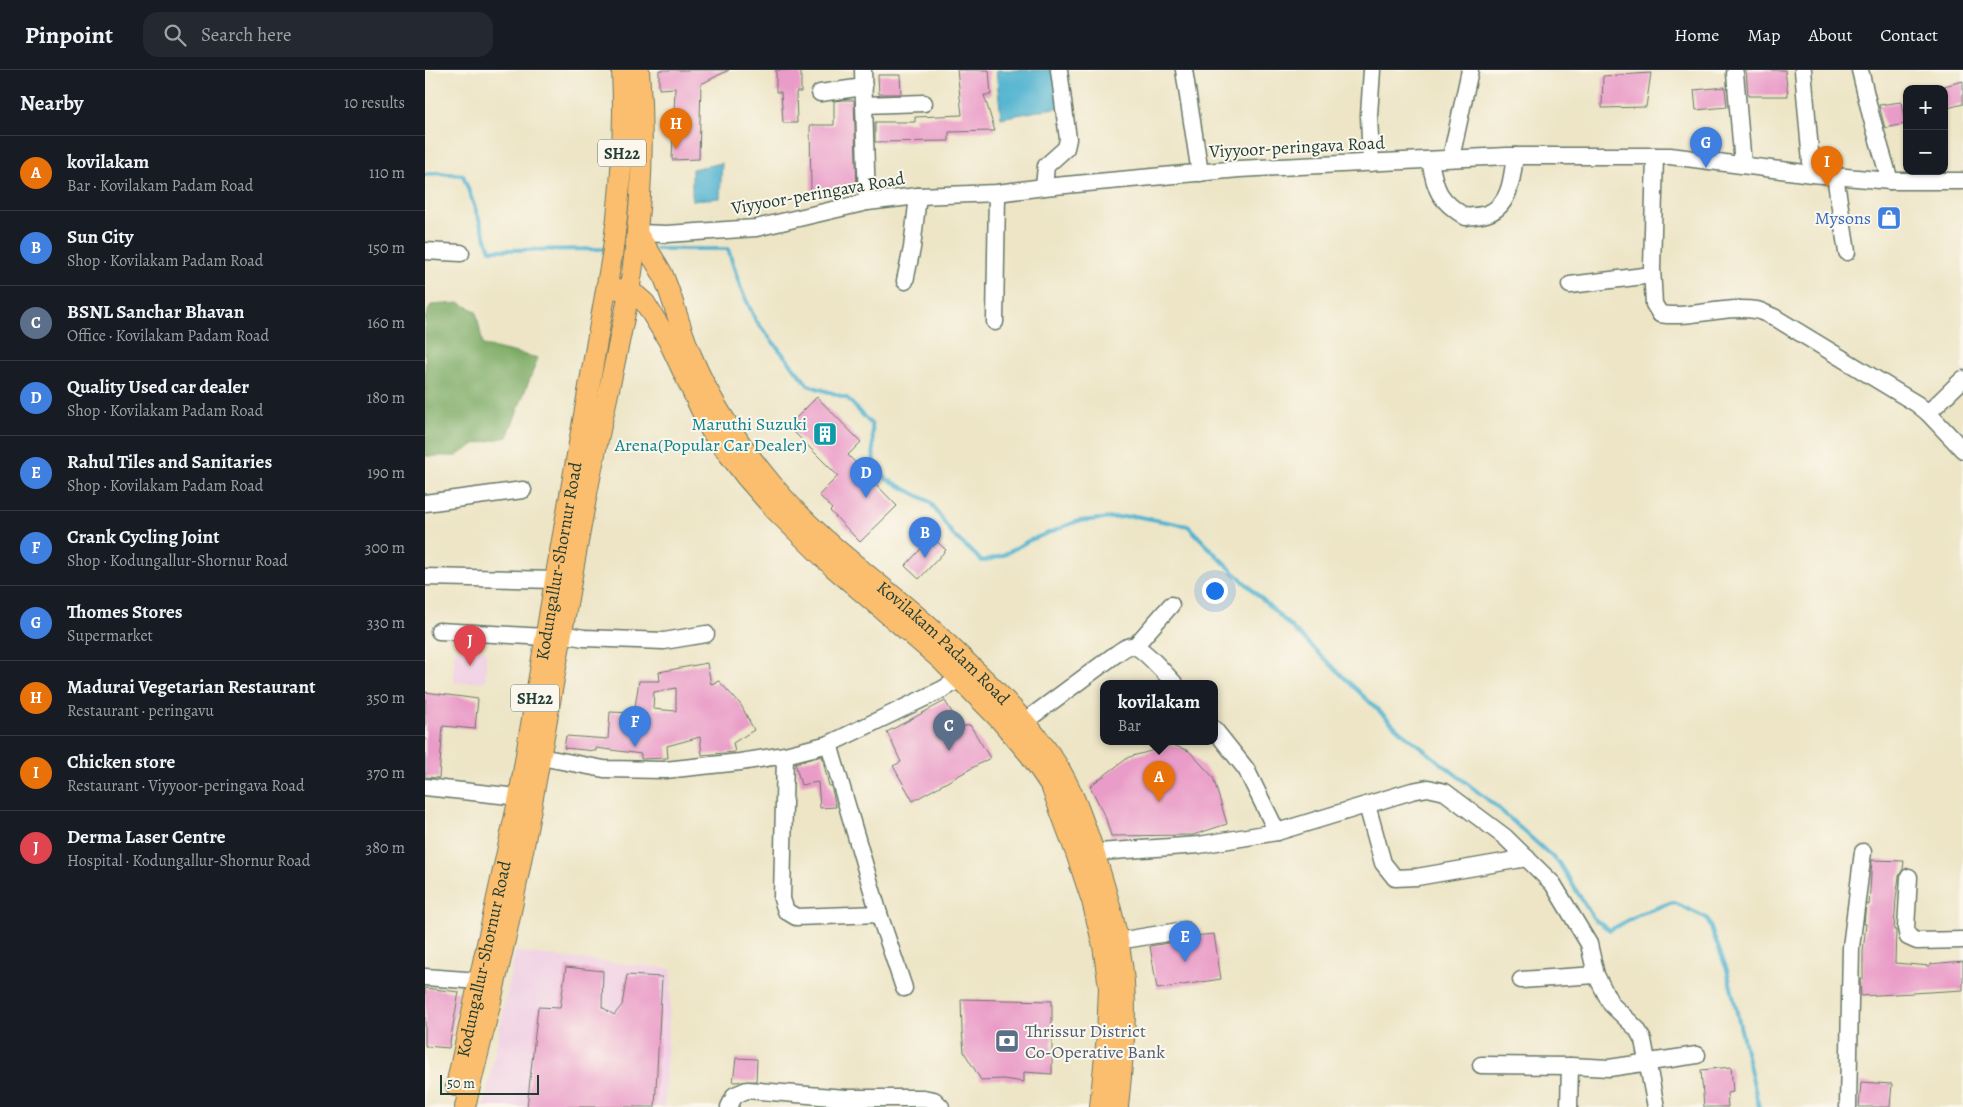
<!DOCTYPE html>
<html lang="en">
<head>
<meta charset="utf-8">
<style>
	:root { --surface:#171b24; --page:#242831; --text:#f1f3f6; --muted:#9ea1a6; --line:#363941; --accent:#1f6fb2 }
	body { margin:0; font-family:Alegreya,serif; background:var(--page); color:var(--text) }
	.controls { position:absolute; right:15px; top:15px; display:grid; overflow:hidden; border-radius:10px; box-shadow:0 1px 4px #0004 }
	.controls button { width:45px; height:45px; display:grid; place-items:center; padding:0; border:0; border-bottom:1px solid var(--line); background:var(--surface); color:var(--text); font:25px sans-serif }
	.scale { position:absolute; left:15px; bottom:12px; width:99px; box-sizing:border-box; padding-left:5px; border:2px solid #1f3d34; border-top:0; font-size:14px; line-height:18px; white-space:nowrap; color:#1f3d34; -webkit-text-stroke:4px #fbf7ec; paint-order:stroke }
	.you { position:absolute; left:789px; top:520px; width:18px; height:18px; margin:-12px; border:4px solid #fff; border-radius:50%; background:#1a73e8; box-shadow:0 0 0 8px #1a73e833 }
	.badge { display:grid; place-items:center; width:32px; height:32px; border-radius:50%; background:var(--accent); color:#fff; font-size:16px; font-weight:700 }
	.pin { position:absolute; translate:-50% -41px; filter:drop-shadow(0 1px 2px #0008) }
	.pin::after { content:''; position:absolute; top:26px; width:18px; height:15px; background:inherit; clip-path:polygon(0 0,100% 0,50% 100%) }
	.popup { position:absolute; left:675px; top:610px; width:118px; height:65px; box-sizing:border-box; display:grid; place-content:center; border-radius:10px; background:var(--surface); filter:drop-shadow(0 1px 4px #0005); font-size:16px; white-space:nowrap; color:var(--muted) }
	.popup b { font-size:19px; color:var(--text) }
	.popup::after { content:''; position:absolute; left:50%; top:100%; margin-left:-10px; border:10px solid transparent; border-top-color:var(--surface) }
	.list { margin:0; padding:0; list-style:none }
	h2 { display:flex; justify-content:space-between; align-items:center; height:65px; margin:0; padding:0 20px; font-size:21px }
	h2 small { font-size:16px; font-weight:400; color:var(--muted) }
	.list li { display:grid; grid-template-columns:32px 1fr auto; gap:15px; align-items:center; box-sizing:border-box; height:75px; padding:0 20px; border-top:1px solid var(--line) }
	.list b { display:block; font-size:19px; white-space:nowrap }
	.list p { margin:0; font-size:16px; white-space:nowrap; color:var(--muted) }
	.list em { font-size:16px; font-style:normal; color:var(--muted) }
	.icon { flex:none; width:28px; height:28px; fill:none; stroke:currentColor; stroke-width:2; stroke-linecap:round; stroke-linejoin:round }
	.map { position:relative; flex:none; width:1538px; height:1037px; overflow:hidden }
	header { display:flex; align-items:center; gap:30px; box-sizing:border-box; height:70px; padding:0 25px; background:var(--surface); border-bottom:1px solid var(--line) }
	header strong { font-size:24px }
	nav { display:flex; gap:28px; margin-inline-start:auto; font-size:18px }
	.search { width:350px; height:45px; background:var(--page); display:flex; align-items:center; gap:12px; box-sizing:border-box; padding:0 18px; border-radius:15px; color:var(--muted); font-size:19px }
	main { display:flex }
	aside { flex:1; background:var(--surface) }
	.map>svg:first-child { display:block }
</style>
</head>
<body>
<header>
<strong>Pinpoint</strong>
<div class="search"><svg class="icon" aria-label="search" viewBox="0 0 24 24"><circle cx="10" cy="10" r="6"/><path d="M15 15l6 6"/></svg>Search here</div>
<nav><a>Home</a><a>Map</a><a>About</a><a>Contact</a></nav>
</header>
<main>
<aside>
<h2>Nearby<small>10 results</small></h2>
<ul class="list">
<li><span class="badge" style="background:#e8710a">A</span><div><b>kovilakam</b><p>Bar · Kovilakam Padam Road</p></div><em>110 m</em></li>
<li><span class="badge" style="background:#3f7fe0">B</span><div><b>Sun City</b><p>Shop · Kovilakam Padam Road</p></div><em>150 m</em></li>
<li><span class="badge" style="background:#5c6f8a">C</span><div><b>BSNL Sanchar Bhavan</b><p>Office · Kovilakam Padam Road</p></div><em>160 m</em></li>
<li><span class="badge" style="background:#3f7fe0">D</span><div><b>Quality Used car dealer</b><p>Shop · Kovilakam Padam Road</p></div><em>180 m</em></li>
<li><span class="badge" style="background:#3f7fe0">E</span><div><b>Rahul Tiles and Sanitaries</b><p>Shop · Kovilakam Padam Road</p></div><em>190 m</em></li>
<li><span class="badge" style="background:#3f7fe0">F</span><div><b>Crank Cycling Joint</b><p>Shop · Kodungallur-Shornur Road</p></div><em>300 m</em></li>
<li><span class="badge" style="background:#3f7fe0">G</span><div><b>Thomes Stores</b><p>Supermarket</p></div><em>330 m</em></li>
<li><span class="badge" style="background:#e8710a">H</span><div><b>Madurai Vegetarian Restaurant</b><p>Restaurant · peringavu</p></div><em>350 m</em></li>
<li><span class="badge" style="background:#e8710a">I</span><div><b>Chicken store</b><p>Restaurant · Viyyoor-peringava Road</p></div><em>370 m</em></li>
<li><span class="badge" style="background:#e0444e">J</span><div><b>Derma Laser Centre</b><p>Hospital · Kodungallur-Shornur Road</p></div><em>380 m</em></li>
</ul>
</aside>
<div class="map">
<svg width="1538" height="1037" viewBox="0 0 1538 1037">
	<rect width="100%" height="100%" fill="#fbf7ec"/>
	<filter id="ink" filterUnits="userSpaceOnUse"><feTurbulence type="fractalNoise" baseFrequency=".02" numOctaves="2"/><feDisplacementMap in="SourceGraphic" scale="10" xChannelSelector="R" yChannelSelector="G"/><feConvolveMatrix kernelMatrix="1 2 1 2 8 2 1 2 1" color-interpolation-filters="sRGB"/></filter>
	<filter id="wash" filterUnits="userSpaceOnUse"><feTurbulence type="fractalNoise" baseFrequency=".0096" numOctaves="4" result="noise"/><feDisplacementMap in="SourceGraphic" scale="20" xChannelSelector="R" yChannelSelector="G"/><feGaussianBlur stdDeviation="1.12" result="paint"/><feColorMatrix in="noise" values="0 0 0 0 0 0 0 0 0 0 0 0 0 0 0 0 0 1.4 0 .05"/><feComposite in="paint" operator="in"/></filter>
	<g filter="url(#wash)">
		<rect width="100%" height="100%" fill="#ede5c6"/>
		<!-- built -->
		<g fill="#f0d0e4">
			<path d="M29,580H61V611L29,613Z"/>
			<path d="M90,882L247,899L239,1037H59Z"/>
		</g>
		<!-- forest -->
		<path fill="#7eac66" stroke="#4e744d" d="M35,233L51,241L58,275L113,288L82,367L50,374L31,386H0V248L6,235Z"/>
		<!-- water -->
		<g fill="#52b4d0" stroke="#387882">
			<path d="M571,0H632L640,36L576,48Z"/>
			<path d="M297,93L295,128L267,130V99Z"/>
		</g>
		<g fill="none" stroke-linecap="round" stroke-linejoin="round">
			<!-- stream -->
			<g stroke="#52b4d0" stroke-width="4">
				<path d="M0,105L11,103L38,105L65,180L182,179"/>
				<path d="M231,179H303L316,219L331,251L383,315L422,328L447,355L449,396L462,409L505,432L528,465L557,491L577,486L603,471L653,451L710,446L763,456L792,486L975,661L1071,736L1134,793L1169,849L1185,860L1217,843L1248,832L1282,848L1302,900L1334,1037"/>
			</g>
		</g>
		<g id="blocks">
			<!-- building -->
			<g fill="#ea9cc8" fill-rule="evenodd">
				<path d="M234,0H304L276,14L274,89L247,90L250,18L234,19Z"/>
				<path d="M351,0H376V22H371L372,53H358L356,22H351Z"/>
				<path d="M532,0H564L566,25H559L570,61L524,62V71L450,72V52H490V47L537,45Z"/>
				<path d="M1321,0H1360L1363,26H1323Z"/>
				<path d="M1226,3L1221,37L1177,38L1178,6Z"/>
				<path d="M453,5H475L476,24H454Z"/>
				<path d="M1538,11V34L1519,39V16Z"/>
				<path d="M1300,17L1302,37L1271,40L1269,20Z"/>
				<path d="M418,30H429L432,120L386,122L385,55H409V31Z"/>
				<path d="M1476,32L1480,54L1460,58L1454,35Z"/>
				<path d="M392,327L436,372L423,385L472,436L435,472L405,441L407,439L394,425L413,406L363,356Z"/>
				<path d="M507,467L521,480L494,509L480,496Z"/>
				<path d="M282,593L286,614L294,611L316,635L329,660L308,673L310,682L277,685L275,667L242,676L243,688L216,689V684L171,678V681L139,678L141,666L183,669L185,642L209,643L214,611H235L234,602ZM251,618V641L228,639L229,622Z"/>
				<path d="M0,622L53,629L50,659L18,656L14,708L0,707Z"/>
				<path d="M520,631L536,657L545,655L565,688L488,731L468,696L476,692L462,662Z"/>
				<path d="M748,675L764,681L788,707L802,754L768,765L686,766L681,749L665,716L704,687Z"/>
				<path d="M397,686L404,716H406L411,737L395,738L393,712L376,715L370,693Z"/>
				<path d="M1447,790L1479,791L1478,799L1474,806L1471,829L1469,860H1471L1470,893L1505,896V894L1538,891V920L1436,926L1435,909H1438V882L1441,854H1439L1441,834L1444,835Z"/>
				<path d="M789,864L796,909L732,919L725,876L762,870L768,866Z"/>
				<path d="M141,897L178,901L177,937L189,945L197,935L202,905L237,907L230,1037H102L113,937L135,938Z"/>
				<path d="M0,918L34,922L24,978L0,976Z"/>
				<path d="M536,929L627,931V1004L599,1002V1012L578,1009L556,1010L539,982L537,961Z"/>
				<path d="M311,988L332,989L331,1011L308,1012Z"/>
				<path d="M1306,997L1308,1022L1302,1023L1303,1037H1279L1276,1000Z"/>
				<path d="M1436,1012L1467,1014L1465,1037H1434Z"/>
			</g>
		</g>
	</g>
	<g filter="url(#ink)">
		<use href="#blocks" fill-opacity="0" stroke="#677867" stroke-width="1"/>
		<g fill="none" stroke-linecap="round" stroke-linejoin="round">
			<defs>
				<g id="minor">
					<path d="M438,0L442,132"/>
					<path d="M759,0L775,103"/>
					<path d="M1378,0L1387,104"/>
					<path d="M1435,0L1446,46L1465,111"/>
					<path d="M1310,3L1318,95"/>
					<path d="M395,23L439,17"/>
					<path d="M439,35L499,33"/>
					<path d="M1230,86L1227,198L1229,234L1235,244C1266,249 1299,235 1331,240C1337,241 1343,245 1349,247L1492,334L1503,343L1538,380"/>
					<path d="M1026,88L1045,0"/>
					<path d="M1005,90C1010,120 1014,131 1041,147C1048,146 1057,146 1064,143C1086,134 1087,106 1090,86"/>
					<path d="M946,93L944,45L947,0"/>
					<path d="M1410,106L1422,182"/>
					<path d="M619,117L621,96L641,78L643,69L634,0"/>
					<path d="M212,163L242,164L331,158L442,132L493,126L572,123L619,117L814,99L1082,86H1245L1387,104L1465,111H1538"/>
					<path d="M0,181L36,183"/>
					<path d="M480,211L487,178L493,126"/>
					<path d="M1145,215L1227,205"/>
					<path d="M570,252L572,123"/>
					<path d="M1503,343L1538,309"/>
					<path d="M0,433L98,420"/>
					<path d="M0,507L130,510"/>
					<path d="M14,561L120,567"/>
					<path d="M136,564L159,568L239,571L281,564"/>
					<path d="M710,576L746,535"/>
					<path d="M599,652L691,584C696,581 702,575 708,576C719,578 741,605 749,613"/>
					<path d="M789,659L821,699L852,762"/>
					<path d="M105,685L179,699L240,700L315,692L360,685L404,674L518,619L535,609L543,601"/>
					<path d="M360,685L357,829L361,841L371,847L454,844L404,674"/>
					<path d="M0,717L94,727"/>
					<path d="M942,735L958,793L970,808L992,807L1102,788"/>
					<path d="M659,783L774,775L852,762L987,721L1003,718L1020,722L1080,767L1128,814L1164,874L1171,905L1186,934L1212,959L1218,970L1231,1037"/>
					<path d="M1484,807L1481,858L1483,867L1492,871L1538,870"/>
					<path d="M454,844L479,918"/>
					<path d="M693,871L760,860"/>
					<path d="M0,907L54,911"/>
					<path d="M1096,910L1171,905"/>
					<path d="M1056,995L1145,996"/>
					<path d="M304,1037L310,1025L322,1020L420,1028"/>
					<path d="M421,1037L420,1028H498L509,1030L516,1037"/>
					<path d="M1144,1037L1145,996L1184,998L1272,985"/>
					<path d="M1423,1037L1426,877L1438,782"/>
				</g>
				<g id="major">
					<path id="s1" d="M212,163C220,176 230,190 237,203C249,230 255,260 267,287C287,335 317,379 351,419C397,474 458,514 510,562C550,600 593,639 625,684C645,712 657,747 668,779C682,823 695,866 699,912C702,953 697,996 693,1037"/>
					<path d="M192,219L204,221L212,226L220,233L243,270L286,361L321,407L349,439L409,498L516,590L576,651L605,685L626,716L651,783L667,831L678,876L684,917L682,965L675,1037"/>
					<path id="s2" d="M31,1016L94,727L130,510L187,186C196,125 200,62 197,0"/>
					<path d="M40,1037C55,975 71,914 84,851C113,713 134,573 160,434C173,363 191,293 204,222C216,149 220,74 214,0"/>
				</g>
			</defs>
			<!-- minor casing -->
			<use href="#minor" stroke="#677867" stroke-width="19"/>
			<!-- major casing -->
			<use href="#major" stroke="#677867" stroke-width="22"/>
			<!-- minor -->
			<use href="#minor" stroke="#fff" stroke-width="16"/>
			<!-- major -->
			<use href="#major" stroke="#fbbe6e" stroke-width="20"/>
		</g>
	</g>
	<!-- icons -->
	<defs>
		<symbol id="shop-square" viewBox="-11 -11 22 22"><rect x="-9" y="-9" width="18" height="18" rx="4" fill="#3f7fe0" stroke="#fbf7ec"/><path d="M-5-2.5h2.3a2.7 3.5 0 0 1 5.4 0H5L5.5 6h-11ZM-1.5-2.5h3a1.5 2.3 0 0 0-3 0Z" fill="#fff"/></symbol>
		<symbol id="building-square" viewBox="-11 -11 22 22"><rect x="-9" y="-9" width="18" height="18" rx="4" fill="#0f9aa8" stroke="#fbf7ec"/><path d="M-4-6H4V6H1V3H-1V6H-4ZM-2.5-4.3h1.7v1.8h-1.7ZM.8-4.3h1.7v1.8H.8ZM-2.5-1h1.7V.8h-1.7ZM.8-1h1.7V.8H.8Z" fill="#fff"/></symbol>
		<symbol id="bank-square" viewBox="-11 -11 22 22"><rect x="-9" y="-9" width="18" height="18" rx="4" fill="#5c6f8a" stroke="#fbf7ec"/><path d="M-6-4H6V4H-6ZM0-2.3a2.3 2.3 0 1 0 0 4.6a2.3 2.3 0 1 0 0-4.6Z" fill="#fff"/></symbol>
	</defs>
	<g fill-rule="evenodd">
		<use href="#shop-square" x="1450" y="134" width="28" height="28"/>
		<use href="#building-square" x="386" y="350" width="28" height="28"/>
		<use href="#bank-square" x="568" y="957" width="28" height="28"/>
	</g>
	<g text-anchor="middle" stroke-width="4" stroke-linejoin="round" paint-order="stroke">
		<!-- shield labels -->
		<g fill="#fbf7ec" stroke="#61756b" stroke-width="1">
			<rect x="173" y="69.5" width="48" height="27" rx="4"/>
			<rect x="86" y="614.5" width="48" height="27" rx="4"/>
		</g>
		<g font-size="16" font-weight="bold" fill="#1f3d34">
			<text x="197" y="89">SH22</text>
			<text x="110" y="634">SH22</text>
		</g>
		<!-- street labels -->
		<g font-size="18" fill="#1f3d34" stroke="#fbf7ec">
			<text transform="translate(872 77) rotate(-3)" y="6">Viyyoor-peringava Road</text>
			<text transform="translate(393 123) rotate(-10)" y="6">Viyyoor-peringava Road</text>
			<text dy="6" stroke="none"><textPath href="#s2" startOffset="535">Kodungallur-Shornur Road</textPath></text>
			<text dy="6" stroke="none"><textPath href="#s1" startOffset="521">Kovilakam Padam Road</textPath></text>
			<text dy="6" stroke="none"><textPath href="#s2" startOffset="130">Kodungallur-Shornur Road</textPath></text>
		</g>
		<!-- shop labels -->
		<g font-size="18" fill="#366cbe" stroke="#fbf7ec" text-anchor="end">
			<text x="1446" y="154">Mysons</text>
		</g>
		<!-- culture labels -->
		<g font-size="18" fill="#0d838f" stroke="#fbf7ec" text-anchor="end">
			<text x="382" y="360">Maruthi Suzuki<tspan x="382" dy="21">Arena(Popular Car Dealer)</tspan></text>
		</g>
		<!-- service labels -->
		<g font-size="18" fill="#4e5e75" stroke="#fbf7ec" text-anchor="start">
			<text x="600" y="967">Thrissur District<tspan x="600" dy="21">Co-Operative Bank</tspan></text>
		</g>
	</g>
</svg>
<div class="controls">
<button>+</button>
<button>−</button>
</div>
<div class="scale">50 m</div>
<div class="you"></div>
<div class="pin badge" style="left:734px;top:732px;background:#e8710a">A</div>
<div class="popup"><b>kovilakam</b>Bar</div>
<div class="pin badge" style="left:500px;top:488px;background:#3f7fe0">B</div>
<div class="pin badge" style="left:524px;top:681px;background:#5c6f8a">C</div>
<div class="pin badge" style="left:441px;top:428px;background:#3f7fe0">D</div>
<div class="pin badge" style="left:760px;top:892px;background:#3f7fe0">E</div>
<div class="pin badge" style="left:210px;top:677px;background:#3f7fe0">F</div>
<div class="pin badge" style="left:1281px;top:98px;background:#3f7fe0">G</div>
<div class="pin badge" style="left:251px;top:79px;background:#e8710a">H</div>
<div class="pin badge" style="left:1402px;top:117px;background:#e8710a">I</div>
<div class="pin badge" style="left:45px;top:596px;background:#e0444e">J</div>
</div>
</main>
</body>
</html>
